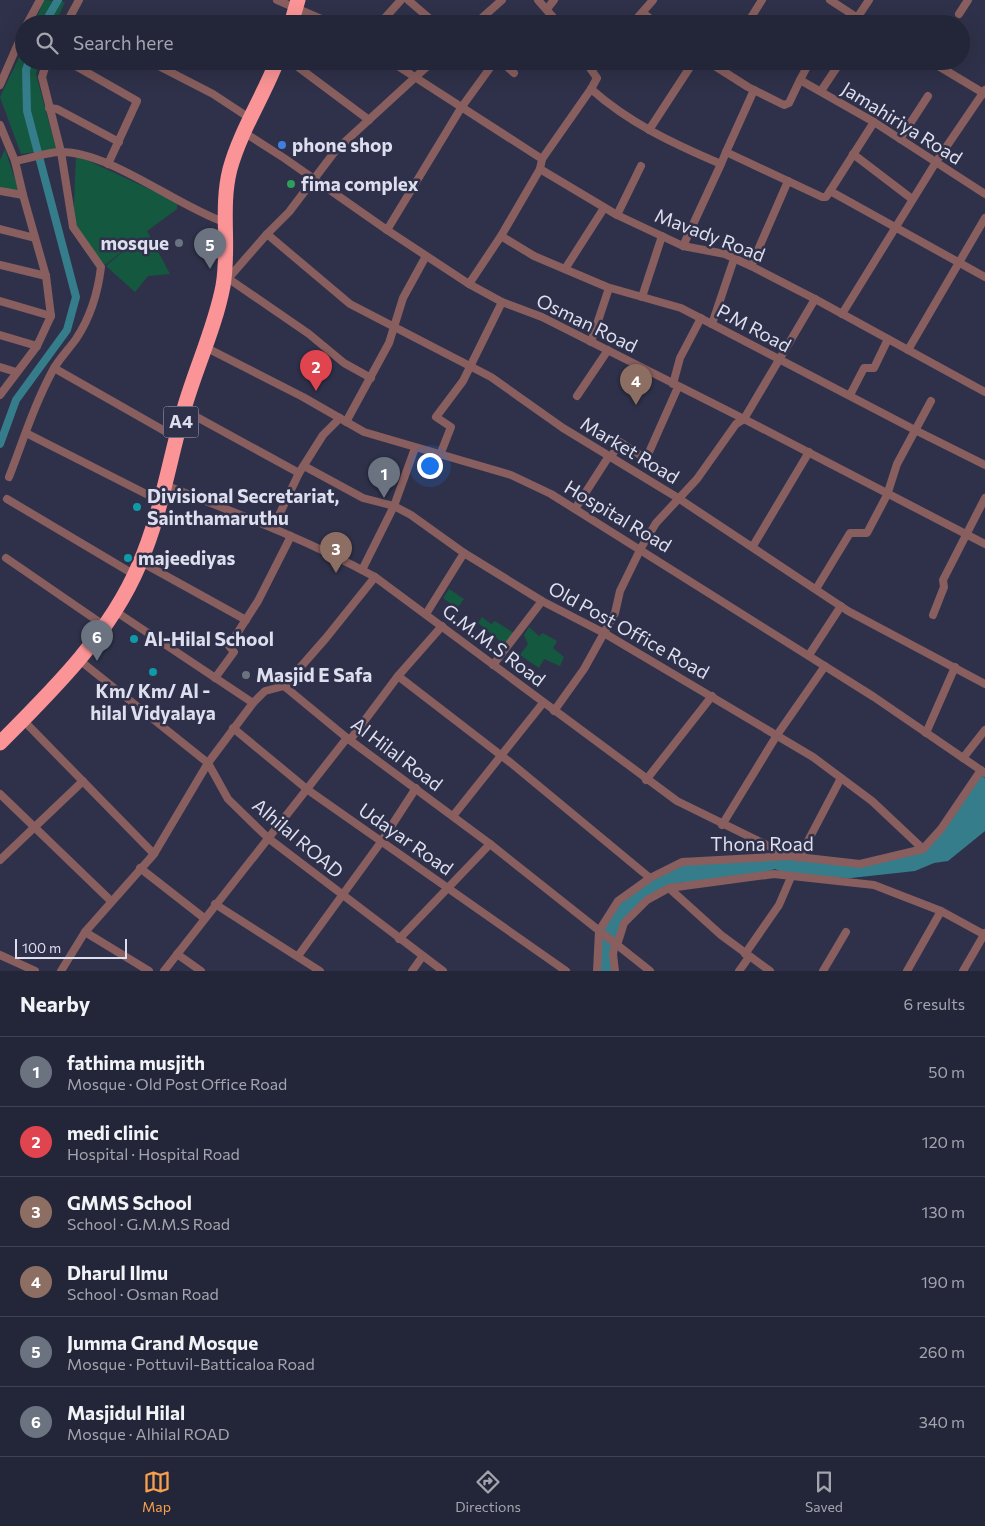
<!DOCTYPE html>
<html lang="en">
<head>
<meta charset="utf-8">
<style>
	:root { --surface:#232538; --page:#2b2d40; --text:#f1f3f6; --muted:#a3a5ae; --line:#404253; --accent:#f8a04b }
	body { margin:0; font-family:Commissioner,sans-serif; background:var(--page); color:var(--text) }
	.scale { position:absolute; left:15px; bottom:12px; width:112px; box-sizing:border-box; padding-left:5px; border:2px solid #dddfef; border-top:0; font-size:14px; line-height:18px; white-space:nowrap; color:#dddfef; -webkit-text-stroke:4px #2f314a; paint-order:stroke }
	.you { position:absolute; left:429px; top:465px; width:18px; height:18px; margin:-12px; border:4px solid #fff; border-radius:50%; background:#1a73e8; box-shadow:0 0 0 8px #1a73e833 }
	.badge { display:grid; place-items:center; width:32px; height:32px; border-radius:50%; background:var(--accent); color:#fff; font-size:16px; font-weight:700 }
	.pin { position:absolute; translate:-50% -41px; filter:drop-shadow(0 1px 2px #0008) }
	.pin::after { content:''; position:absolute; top:26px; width:18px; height:15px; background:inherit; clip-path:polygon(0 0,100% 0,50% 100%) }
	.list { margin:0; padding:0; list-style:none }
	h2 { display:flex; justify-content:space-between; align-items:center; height:65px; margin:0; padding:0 20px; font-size:21px }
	h2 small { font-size:16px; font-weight:400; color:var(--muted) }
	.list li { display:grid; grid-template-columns:32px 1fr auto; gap:15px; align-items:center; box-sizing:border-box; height:70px; padding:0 20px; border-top:1px solid var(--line) }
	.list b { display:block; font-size:19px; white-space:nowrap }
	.list p { margin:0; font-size:16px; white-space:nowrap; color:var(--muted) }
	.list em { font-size:16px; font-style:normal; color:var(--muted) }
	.icon { flex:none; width:28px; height:28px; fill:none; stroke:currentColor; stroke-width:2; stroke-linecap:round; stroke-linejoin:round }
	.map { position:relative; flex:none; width:985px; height:971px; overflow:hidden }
	.search { position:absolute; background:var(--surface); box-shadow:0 5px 20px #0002; left:15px; right:15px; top:15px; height:55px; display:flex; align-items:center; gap:12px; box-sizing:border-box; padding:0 18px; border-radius:28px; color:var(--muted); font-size:19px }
	.sheet { height:485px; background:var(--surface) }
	nav { display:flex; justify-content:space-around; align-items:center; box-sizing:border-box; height:70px; border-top:1px solid var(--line); background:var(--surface); font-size:14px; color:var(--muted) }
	nav a { display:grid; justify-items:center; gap:2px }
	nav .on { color:var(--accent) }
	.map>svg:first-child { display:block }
</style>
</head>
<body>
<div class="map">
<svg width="985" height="971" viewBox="0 0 985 971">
	<rect width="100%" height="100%" fill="#2f314a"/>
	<!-- green -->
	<g fill="#155840">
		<path d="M44,0L65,2L55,24H34Z"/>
		<path d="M24,47V61H40L36,74L56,149L21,154L0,97Z"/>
		<path d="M5,149L19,192L0,187V160Z"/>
		<path d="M76,155L177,202V209L147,231L170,274L148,276L135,292L106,266L135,241L105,265L73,227Z"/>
		<path d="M449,589L464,599L457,608L443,598Z"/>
		<path d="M482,617L491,624L495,621L514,633L504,644L478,623Z"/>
		<path d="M529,627L539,636L543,633L557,641L553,648L564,657L560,666L544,659L539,668L520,655L528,644L524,635Z"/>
	</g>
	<!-- water -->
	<path fill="#367d8b" d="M981,775L985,778V831L948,861L934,863L915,871L851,878L791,877L775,869L750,877L678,883L647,900L619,930L615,971H597L601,928L617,903L680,863L789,856L850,866L923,849Z"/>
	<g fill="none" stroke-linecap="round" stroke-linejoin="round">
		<!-- canal -->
		<g stroke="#367d8b" stroke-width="8">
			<path d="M44,24L58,0"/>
			<path d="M0,444L16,400L67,330L76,297L27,111L26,70L29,61"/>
		</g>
		<!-- street -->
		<g stroke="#885e5e" stroke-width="8">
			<path d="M277,0L333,24"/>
			<path d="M408,0L436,24"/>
			<path d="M538,0L559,24"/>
			<path d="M830,0L867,24"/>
			<path d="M547,9L554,0"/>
			<path d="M643,13L657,24"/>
			<path d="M959,14L968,0"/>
			<path d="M857,18L869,0"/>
			<path d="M69,19L80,24"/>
			<path d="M384,19L401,0"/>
			<path d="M27,24L40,0"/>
			<path d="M66,24L79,0"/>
			<path d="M475,24L502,0"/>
			<path d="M632,24L653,0"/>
			<path d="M747,24L762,0"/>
			<path d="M67,61L137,101L108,164"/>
			<path d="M149,61L213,94L251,119"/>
			<path d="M290,61L369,120"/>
			<path d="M390,61L542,159L540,169L617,215L683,246L725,254L751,266L815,299L985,392"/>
			<path d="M501,61L514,73"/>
			<path d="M585,61L597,78L591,89C629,123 674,144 721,164L726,152L822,197H826L830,191L985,277"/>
			<path d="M707,61L748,87L784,105L789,103L800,80L874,122L985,194"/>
			<path d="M930,61L985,94"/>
			<path d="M800,80L810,61"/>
			<path d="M0,85L24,30"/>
			<path d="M821,91L841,61"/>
			<path d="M49,108L57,109L119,142"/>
			<path d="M0,125L15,161L23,195L46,276L51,316L37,346L0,395"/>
			<path d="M649,130L694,61"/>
			<path d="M245,133L284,158L387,230L469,284L502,302L542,317L744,419L985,544"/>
			<path d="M900,139L928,96"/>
			<path d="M726,152L754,90"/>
			<path d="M853,154L912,199"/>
			<path d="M542,159L591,89"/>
			<path d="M15,161C30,159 46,152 60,152C109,151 177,206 224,222"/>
			<path d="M0,191L23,195"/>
			<path d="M830,191L874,122"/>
			<path d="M617,215L641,166"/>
			<path d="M0,229L35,238"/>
			<path d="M387,230L461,108L495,61"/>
			<path d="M267,234L350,304L491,377L563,428L678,498L848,611L985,684"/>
			<path d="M501,236L534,256L607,287L681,308L915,430L985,465"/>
			<path d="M683,246L721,164"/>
			<path d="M0,265L46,276"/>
			<path d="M751,266L788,181"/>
			<path d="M565,269L604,208"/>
			<path d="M229,279L309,334L344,363L371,378"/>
			<path d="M226,281L267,234L289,212L336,150L433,61"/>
			<path d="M469,284L501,236L540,169"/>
			<path d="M642,297L662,236"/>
			<path d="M0,301L51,316"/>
			<path d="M842,314L936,162L985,90"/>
			<path d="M712,324L734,259"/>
			<path d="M0,335L37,346"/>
			<path d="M591,342L609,288"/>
			<path d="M205,347L303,397L364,432L511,475L551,494L874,697L985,773"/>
			<path d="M908,350L985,218"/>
			<path d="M0,367L16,372"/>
			<path d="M54,368L177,438"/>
			<path d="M673,384L680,358L701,318"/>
			<path d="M850,395L864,368H874L888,339"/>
			<path d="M577,396L608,350"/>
			<path d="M184,410L299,473"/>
			<path d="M346,422L389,343L403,298L426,256"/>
			<path d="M26,433L160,501"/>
			<path d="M440,455L451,427L436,417L463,381L502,302"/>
			<path d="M611,457L620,442L646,459L678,387"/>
			<path d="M304,466L363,498L394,506L411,515L464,553L542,601L604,633L813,757L872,801L923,849"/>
			<path d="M9,477C23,441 34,405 53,370C59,359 68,350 76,339C90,318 98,292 101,267L73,227L61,152L42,77L47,61"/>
			<path d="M165,485C236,513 308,540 375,577L677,801L789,856"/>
			<path d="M7,499L135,575"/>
			<path d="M575,509L609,456"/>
			<path d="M273,528L299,473L323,435L340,418"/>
			<path d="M753,546L809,452"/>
			<path d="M6,558L105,626"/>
			<path d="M141,562L246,620"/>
			<path d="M362,570L394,506L415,448"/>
			<path d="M816,589L850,533H867L887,495L897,464L931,401"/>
			<path d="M115,611L253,703L265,691L284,686L347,738L490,844L650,971"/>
			<path d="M426,614L464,553"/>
			<path d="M933,615L944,587L943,580L985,498"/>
			<path d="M809,655L841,606"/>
			<path d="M78,659L208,763L228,799L268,838L443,971"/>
			<path d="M493,665L542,601"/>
			<path d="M398,676L511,763L650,878"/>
			<path d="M215,678L234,652L229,646L258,601L291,536"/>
			<path d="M284,686L326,638L375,577"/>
			<path d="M554,711L584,669L604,633L615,613L620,591L641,548L656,523L697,479L736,424L744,419L815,299"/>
			<path d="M23,720L154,854"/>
			<path d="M233,728L308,790L566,971"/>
			<path d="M926,733L955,667"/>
			<path d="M350,740L398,676L442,626"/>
			<path d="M963,758L985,730"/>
			<path d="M646,780L712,696"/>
			<path d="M0,794L111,901"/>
			<path d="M453,816L543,703"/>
			<path d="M722,825L777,735L825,666"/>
			<path d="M799,858L841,778"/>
			<path d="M0,860L83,781"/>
			<path d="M140,868L204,918"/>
			<path d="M669,888L721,935L770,971"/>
			<path d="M215,904L320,971"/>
			<path d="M85,932L149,971"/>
			<path d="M399,939L490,844"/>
			<path d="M617,945L624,923L647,900L669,888L774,874L874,885L941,911L985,935"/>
			<path d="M177,954L201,971"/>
			<path d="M745,954L779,905L791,877"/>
			<path d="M0,955L35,971"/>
			<path d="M298,956L381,842L416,788"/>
			<path d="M61,971L85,932L154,854L208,763L253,703"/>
			<path d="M164,971L347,738"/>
			<path d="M412,971L422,957"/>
			<path d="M597,971L599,931L618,901L650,878L682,862L789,856L860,864L923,849L941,829L981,770"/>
			<path d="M615,971L613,954L615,944"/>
			<path d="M739,971L749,957"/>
			<path d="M823,971L846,932"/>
			<path d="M907,971L941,911"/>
			<path d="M963,971L985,933"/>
		</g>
		<!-- highway -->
		<g stroke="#fa9496" stroke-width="15">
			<path d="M291,24L298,0"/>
			<path d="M0,743C52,691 110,634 139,565C161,515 169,461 184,409C196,367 215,328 223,286C230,247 220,208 230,169C240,132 263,97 277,61"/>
		</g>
	</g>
	<!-- markers -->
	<circle fill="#3f7fe0" stroke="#2f314a" stroke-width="2" cx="282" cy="145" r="5"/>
	<circle fill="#2e9e5b" stroke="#2f314a" stroke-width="2" cx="291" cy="184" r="5"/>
	<g fill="#6b7280" stroke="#2f314a" stroke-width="2">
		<circle cx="179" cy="243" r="5"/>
		<circle cx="246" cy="675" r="5"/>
	</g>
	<g fill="#0f9aa8" stroke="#2f314a" stroke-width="2">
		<circle cx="137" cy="507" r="5"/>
		<circle cx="128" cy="558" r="5"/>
		<circle cx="134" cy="639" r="5"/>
		<circle cx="153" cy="672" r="5"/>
	</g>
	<g text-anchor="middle" stroke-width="5" stroke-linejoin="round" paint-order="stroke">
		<!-- shield labels -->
		<rect fill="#2f314a" stroke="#a9abbe" stroke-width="1" x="163.5" y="406.5" width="35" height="31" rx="4"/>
		<g font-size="18" font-weight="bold" fill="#dddfef">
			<text x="181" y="428">A4</text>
		</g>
		<!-- street labels -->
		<g font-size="19" fill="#dddfef" stroke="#2f314a">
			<text transform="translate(902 123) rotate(32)" y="7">Jamahiriya Road</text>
			<text transform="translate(710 235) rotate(21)" y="7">Mavady Road</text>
			<text transform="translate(587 323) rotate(26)" y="7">Osman Road</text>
			<text transform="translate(754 328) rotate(28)" y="7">P.M Road</text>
			<text transform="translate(630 450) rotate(31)" y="7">Market Road</text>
			<text transform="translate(618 516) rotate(31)" y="7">Hospital Road</text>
			<text transform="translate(629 630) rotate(29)" y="7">Old Post Office Road</text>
			<text transform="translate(494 645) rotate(37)" y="7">G.M.M.S Road</text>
			<text transform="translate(397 754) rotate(37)" y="7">Al Hilal Road</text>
			<text transform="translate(298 838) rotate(40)" y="7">Alhilal ROAD</text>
			<text transform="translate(406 839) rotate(35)" y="7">Udayar Road</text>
			<text x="762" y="851">Thona Road</text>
		</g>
		<!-- poi labels -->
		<g font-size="19" font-weight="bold" fill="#dddfef" stroke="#2f314a" text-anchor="start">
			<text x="292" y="152">phone shop</text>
			<text x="301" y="191">fima complex</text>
			<text x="169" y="250" text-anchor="end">mosque</text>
			<text x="147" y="503">Divisional Secretariat,<tspan x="147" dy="22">Sainthamaruthu</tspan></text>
			<text x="138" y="565">majeediyas</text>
			<text x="144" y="646">Al-Hilal School</text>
			<text x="256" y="682">Masjid E Safa</text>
			<text x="153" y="698" text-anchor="middle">Km/ Km/ Al -<tspan x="153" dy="22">hilal Vidyalaya</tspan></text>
		</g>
	</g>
</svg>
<div class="scale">100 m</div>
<div class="you"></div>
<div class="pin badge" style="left:384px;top:498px;background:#6b7280">1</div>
<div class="pin badge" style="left:316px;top:391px;background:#e0444e">2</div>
<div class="pin badge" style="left:336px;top:573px;background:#8d6e63">3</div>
<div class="pin badge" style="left:636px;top:405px;background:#8d6e63">4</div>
<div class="pin badge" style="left:210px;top:269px;background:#6b7280">5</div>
<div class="pin badge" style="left:97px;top:661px;background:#6b7280">6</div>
<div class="search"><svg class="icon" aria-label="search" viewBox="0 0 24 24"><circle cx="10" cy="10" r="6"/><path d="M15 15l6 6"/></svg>Search here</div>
</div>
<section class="sheet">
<h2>Nearby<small>6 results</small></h2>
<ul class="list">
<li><span class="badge" style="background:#6b7280">1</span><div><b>fathima musjith</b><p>Mosque · Old Post Office Road</p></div><em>50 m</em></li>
<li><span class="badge" style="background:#e0444e">2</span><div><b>medi clinic</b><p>Hospital · Hospital Road</p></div><em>120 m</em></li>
<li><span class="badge" style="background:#8d6e63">3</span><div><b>GMMS School</b><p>School · G.M.M.S Road</p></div><em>130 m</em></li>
<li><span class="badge" style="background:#8d6e63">4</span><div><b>Dharul Ilmu</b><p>School · Osman Road</p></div><em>190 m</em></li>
<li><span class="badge" style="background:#6b7280">5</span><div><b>Jumma Grand Mosque</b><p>Mosque · Pottuvil-Batticaloa Road</p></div><em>260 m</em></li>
<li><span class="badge" style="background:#6b7280">6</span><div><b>Masjidul Hilal</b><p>Mosque · Alhilal ROAD</p></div><em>340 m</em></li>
</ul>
</section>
<nav>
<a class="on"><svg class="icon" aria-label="map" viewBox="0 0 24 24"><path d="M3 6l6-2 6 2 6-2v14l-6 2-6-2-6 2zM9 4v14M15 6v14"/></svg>Map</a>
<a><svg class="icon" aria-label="directions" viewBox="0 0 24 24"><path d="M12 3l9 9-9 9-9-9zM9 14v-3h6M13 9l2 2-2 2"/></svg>Directions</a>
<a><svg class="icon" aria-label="saved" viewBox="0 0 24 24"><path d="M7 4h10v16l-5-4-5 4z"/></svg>Saved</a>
</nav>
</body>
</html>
